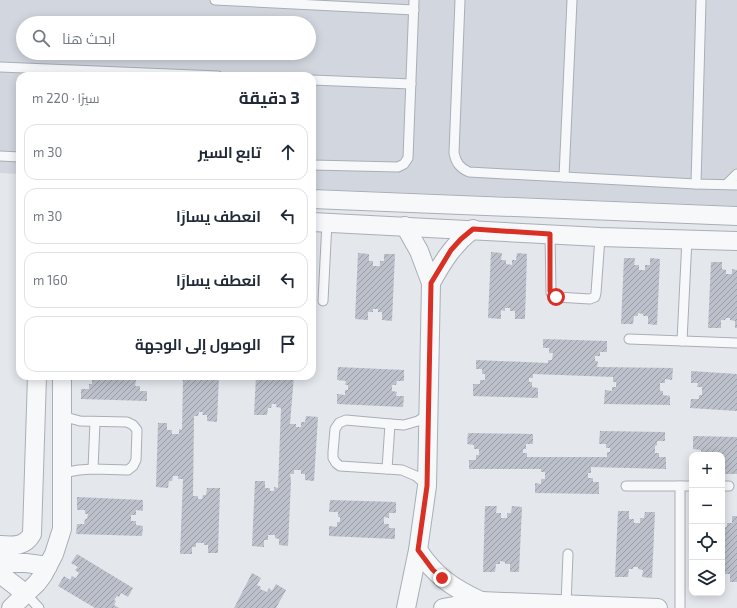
<!DOCTYPE html>
<html lang="ar">
<head>
<meta charset="utf-8">
<style>
	:root { --surface:#fff; --page:#f6f6f7; --text:#1f2937; --muted:#747a83; --line:#e0e1e3 }
	body { margin:0; font-family:"Exo 2",Cairo,sans-serif; background:var(--page); color:var(--text); direction:rtl }
	.controls { position:absolute; right:12px; bottom:12px; display:grid; overflow:hidden; border-radius:8px; box-shadow:0 2px 10px #0003 }
	.controls button { width:36px; height:36px; display:grid; place-items:center; padding:0; border:0; border-bottom:1px solid var(--line); background:var(--surface); color:var(--text); font:20px sans-serif }
	.stop { position:absolute; width:12px; height:12px; margin:-9px; border:3px solid #d93025; border-radius:50%; background:#fff }
	.stop.end { background:#d93025; border-color:#fff; box-shadow:0 1px 4px #0008 }
	.list { margin:0; padding:0; list-style:none }
	h2 { display:flex; justify-content:space-between; align-items:center; height:52px; margin:0; padding:0 16px; font-size:17px }
	h2 small { font-size:13px; font-weight:400; color:var(--muted) }
	.list li { display:grid; grid-template-columns:26px 1fr auto; gap:12px; align-items:center; box-sizing:border-box; height:56px; margin:0 8px 8px; padding:0 8px; border:1px solid var(--line); border-radius:12px }
	.list b { display:block; font-size:15px; white-space:nowrap }
	.list em { font-size:13px; font-style:normal; color:var(--muted) }
	.icon { flex:none; width:22px; height:22px; fill:none; stroke:currentColor; stroke-width:2; stroke-linecap:round; stroke-linejoin:round }
	.map { position:relative; flex:none; width:737px; height:608px; overflow:hidden; direction:ltr }
	.search { position:absolute; background:var(--surface); box-shadow:0 2px 10px #0003; left:16px; top:16px; width:300px; height:44px; display:flex; align-items:center; gap:10px; box-sizing:border-box; padding:0 14px; border-radius:22px; color:var(--muted); font-size:15px }
	.panel { position:absolute; background:var(--surface); box-shadow:0 2px 10px #0003; left:16px; top:72px; width:300px; height:308px; border-radius:12px; direction:rtl }
	.map>svg:first-child { display:block }
</style>
</head>
<body>
<div class="map">
<svg width="737" height="608" viewBox="0 0 737 608">
	<defs>
		<pattern id="building-hatch" width="6" height="6" patternUnits="userSpaceOnUse"><rect width="6" height="6" fill="#bbc0ca"/><path d="M-1 1l2-2M0 6l6-6M5 7l2-2" fill="none" stroke="#989da6"/></pattern>
	</defs>
	<rect width="100%" height="100%" fill="#e4e7ec"/>
	<!-- built -->
	<path fill="#d2d6de" fill-rule="evenodd" d="M0,0H737V206L312,189V76H20V174L0,173ZM23,23H309V53H23Z"/>
	<!-- building -->
	<g fill="url(#building-hatch)">
		<path d="M491,252L502,253L501,260H506V264L512,265V260H516L517,253L527,254L525,319H515V311H510V308H505V311L501,310V319L488,318Z"/>
		<path d="M358,253L369,254V261H373V266H380V261H384V254H395L392,321L382,320V312H378V309H373V312H368V320L355,319Z"/>
		<path d="M624,258H635L634,265H639V270H645V265H650V258L660,259L657,325L648,324V316H643V314L638,313V316H634L633,324H621Z"/>
		<path d="M711,262H722V269L726,270V274H732V269L737,270V328H735V321L730,320V318H726L725,320H721V328H708Z"/>
		<path d="M543,339L607,341V352H600V356H595V361H598L597,367L673,368L672,380L665,379V383H660V391H663V395L670,396V405L604,404L605,390L612,391V387H616V382H613V377L533,374V378H529V382H532V387L538,388V398L473,396V384H480V380H485V374H482V369H476V360L548,363V360H552L553,353H549V348H543Z"/>
		<path d="M338,367L404,370V381H397L396,385H392V391L397,392L396,396H404L403,407L337,404V394L345,395V390H348V385H345L346,381L337,380Z"/>
		<path d="M691,371L737,374V411L690,408L691,399H699V395H702V387H697L698,383H691Z"/>
		<path d="M89,376H140V380H136L135,386H140V391H147V401L81,399V389H89V384H92V380H89Z"/>
		<path d="M183,376H219L217,422L207,421V415H202L203,412H199L198,416H194L193,496H198V499H202L203,495H206L207,488H220L218,553H208V545H204V543H196V547H192V554H180L183,479H178V476H173L172,481H169L168,488L156,487L158,423H167V430H172V434H179V429L182,430Z"/>
		<path d="M256,376H294L290,424H296V427H301V422H305L306,416L318,417L314,481L305,480V474H301V470H294V474H290L291,481L288,546L279,545V539L275,538V535H268V540H264V547L252,546L255,481H265V488H270V491H274V487L278,488L281,408L276,407V404H272L271,408H268L267,415H254Z"/>
		<path d="M600,431L665,432V441H657V445L655,446V453H659V457H666V469L591,467V473H588V478H593V482H599V494L535,493V483L541,484V479H545V472H541V469H469V460H476V455H479V449H474V445L467,444L468,433L533,434V444H526V449H523V453H527V457H607V452H610V448H606V444H599Z"/>
		<path d="M693,436L737,437V474H722V455H704L701,454V450L693,449Z"/>
		<path d="M77,497L143,500V511L136,510V515H131V521H136V525L143,526L142,536L76,534L77,524H84L85,519H87L88,514H85V510H77Z"/>
		<path d="M330,500L396,502V513H389V518L384,517V524H389V528H395V539L329,536V526L337,527V522H340V517H338V512H329Z"/>
		<path d="M485,506H497L496,513H501V518H507V513H511L512,506L522,507L519,572H510V564H505V562L500,561V564H496L495,572H483Z"/>
		<path d="M618,511H629V519H634V523H640V518H644L645,512H655L652,578L642,577L643,570L638,569V567H633V569H629L628,577H615Z"/>
		<path d="M732,516H737V582H730V574H725V571H722V527H727V523H732Z"/>
		<path d="M77,554L133,588L128,597L121,593L119,597L117,596L114,600L116,601L114,605L119,608H95L58,586L64,576L70,580L72,576L76,578L79,573L75,570L78,567L71,563Z"/>
		<path d="M252,573L261,578L257,585L261,587L260,589L267,592L269,588L272,591L276,584L286,590L276,608H234Z"/>
	</g>
	<g fill="none" stroke-linecap="round" stroke-linejoin="round">
		<defs>
			<g id="lane">
				<path d="M215,0L414,10"/>
				<path d="M460,0L454,153C456,163 460,168 469,172L696,184L737,185"/>
				<path d="M0,67L218,76"/>
				<path d="M312,80L411,84"/>
				<path d="M0,156L20,157"/>
				<path d="M312,165L398,167L404,164L408,158L414,0"/>
				<path d="M564,177L572,0"/>
				<path d="M696,184L701,0"/>
				<path d="M727,184L737,174"/>
				<path d="M550,234L551,293L556,297L590,299L595,297L596,293L600,237"/>
				<path d="M323,301L327,222"/>
				<path d="M629,339L737,343"/>
				<path d="M682,341L687,239"/>
				<path d="M93,469L95,422"/>
				<path d="M387,469L390,424"/>
				<path d="M62,473L79,470L93,469L128,470L133,466L136,460L137,430L133,425L127,422L80,421L69,418L63,412"/>
				<path d="M427,486L416,476L402,470L340,466L336,463L333,458V452L335,429L339,423L346,420L390,424L404,425L418,421L429,414"/>
				<path d="M626,486H692"/>
				<path d="M722,486H729"/>
				<path d="M26,594L39,608"/>
				<path d="M566,604L568,554"/>
				<path d="M680,608V486"/>
			</g>
			<g id="street">
				<path d="M312,199L737,216"/>
				<path d="M312,222L600,237L737,241"/>
				<path d="M405,226L419,251L431,283L427,486L418,550L406,608"/>
				<path d="M431,283C443,261 453,245 473,229"/>
				<path d="M0,545C13,546 25,547 32,534L37,376"/>
				<path d="M418,550C435,576 453,588 481,601"/>
				<path d="M0,563H26L48,566"/>
				<path d="M0,574L26,594"/>
				<path d="M11,608L37,583L43,575L54,554L62,529V376"/>
				<path d="M443,608L481,601L658,608"/>
			</g>
		</defs>
		<!-- lane casing -->
		<use href="#lane" stroke="#a9aeb7" stroke-width="11"/>
		<!-- street casing -->
		<use href="#street" stroke="#a9aeb7" stroke-width="20"/>
		<!-- lane -->
		<use href="#lane" stroke="#f7f8fa" stroke-width="9"/>
		<!-- street -->
		<use href="#street" stroke="#f7f8fa" stroke-width="18"/>
	</g>
	<g fill="none" stroke-linecap="round" stroke-linejoin="round">
		<!-- route -->
		<path stroke="#d93025" stroke-width="5" d="M442,578L433,570L418,550L427,486L431,283L451,250L461,239L473,229L550,234V291L552,295L556,297"/>
	</g>
</svg>
<div class="controls">
<button>+</button>
<button>−</button>
<button><svg class="icon" aria-label="locate" viewBox="0 0 24 24"><circle cx="12" cy="12" r="6"/><path d="M12 2v4M12 18v4M2 12h4M18 12h4"/></svg></button>
<button><svg class="icon" aria-label="layers" viewBox="0 0 24 24"><path d="M12 4l9 5-9 5-9-5zM3 14l9 5 9-5"/></svg></button>
</div>
<div class="stop" style="left:556px;top:297px"></div>
<div class="stop end" style="left:442px;top:578px"></div>
<div class="search"><svg class="icon" aria-label="search" viewBox="0 0 24 24"><circle cx="10" cy="10" r="6"/><path d="M15 15l6 6"/></svg>ابحث هنا</div>
<section class="panel">
<h2>3 دقيقة<small>سيرًا · 220 m</small></h2>
<ul class="list">
<li><svg class="icon" aria-label="ahead" viewBox="0 0 24 24"><path d="M12 20V5M6 11l6-6 6 6"/></svg><div><b>تابع السير</b></div><em>30 m</em></li>
<li><svg class="icon" aria-label="left" viewBox="0 0 24 24"><path d="M17 20v-9H6M10 6l-5 5 5 5"/></svg><div><b>انعطف يسارًا</b></div><em>30 m</em></li>
<li><svg class="icon" aria-label="left" viewBox="0 0 24 24"><path d="M17 20v-9H6M10 6l-5 5 5 5"/></svg><div><b>انعطف يسارًا</b></div><em>160 m</em></li>
<li><svg class="icon" aria-label="arrive" viewBox="0 0 24 24"><path d="M6 21V4h12l-3 4 3 4H6"/></svg><div><b>الوصول إلى الوجهة</b></div></li>
</ul>
</section>
</div>
</body>
</html>
